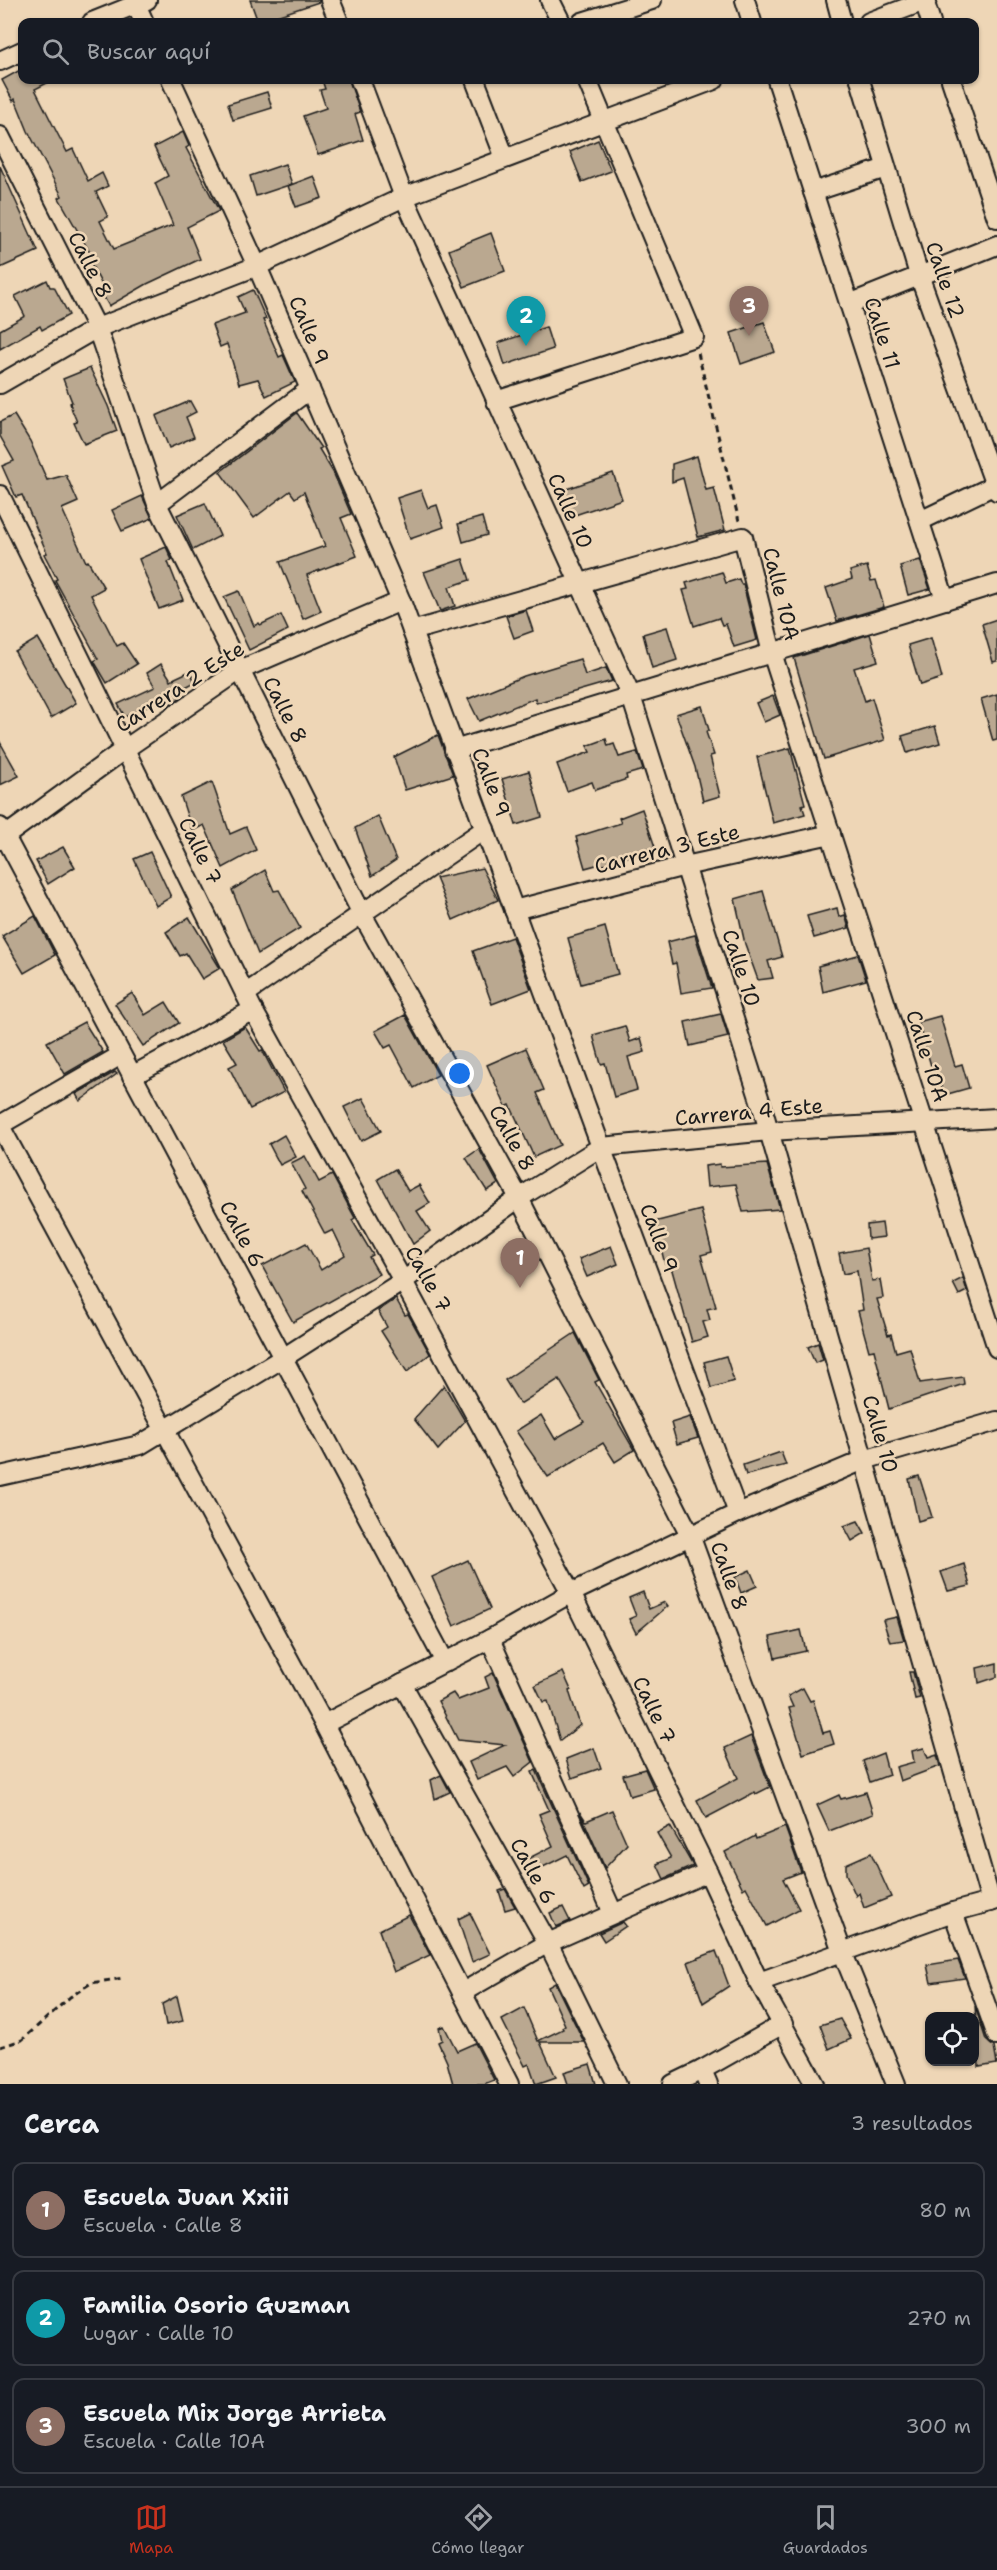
<!DOCTYPE html>
<html lang="es">
<head>
<meta charset="utf-8">
<style>
	:root { --surface:#171b24; --page:#20242c; --text:#f1f3f6; --muted:#9ea1a6; --line:#363941; --accent:#c8321e }
	body { margin:0; font-family:"Shantell Sans",sans-serif; background:var(--page); color:var(--text) }
	.controls { position:absolute; right:18px; bottom:18px; display:grid; overflow:hidden; border-radius:12px; box-shadow:0 2px 4px #0004 }
	.controls button { width:54px; height:54px; display:grid; place-items:center; padding:0; border:0; border-bottom:2px solid var(--line); background:var(--surface); color:var(--text); font:30px sans-serif }
	.you { position:absolute; left:460px; top:1074px; width:21px; height:21px; margin:-15px; border:4px solid #fff; border-radius:50%; background:#1a73e8; box-shadow:0 0 0 9px #1a73e833 }
	.badge { display:grid; place-items:center; width:39px; height:39px; border-radius:50%; background:var(--accent); color:#fff; font-size:20px; font-weight:700 }
	.pin { position:absolute; translate:-50% -50px; filter:drop-shadow(0 2px 3px #0008) }
	.pin::after { content:''; position:absolute; top:32px; width:21px; height:18px; background:inherit; clip-path:polygon(0 0,100% 0,50% 100%) }
	.list { margin:0; padding:0; list-style:none }
	h2 { display:flex; justify-content:space-between; align-items:center; height:78px; margin:0; padding:0 24px; font-size:26px }
	h2 small { font-size:20px; font-weight:400; color:var(--muted) }
	.list li { display:grid; grid-template-columns:39px 1fr auto; gap:18px; align-items:center; box-sizing:border-box; height:96px; margin:0 12px 12px; padding:0 12px; border:2px solid var(--line); border-radius:12px }
	.list b { display:block; font-size:22px; white-space:nowrap }
	.list p { margin:0; font-size:20px; white-space:nowrap; color:var(--muted) }
	.list em { font-size:20px; font-style:normal; color:var(--muted) }
	.icon { flex:none; width:33px; height:33px; fill:none; stroke:currentColor; stroke-width:2; stroke-linecap:round; stroke-linejoin:round }
	.map { position:relative; flex:none; width:997px; height:2084px; overflow:hidden }
	.search { position:absolute; background:var(--surface); box-shadow:0 2px 4px #0004; left:18px; right:18px; top:18px; height:66px; display:flex; align-items:center; gap:15px; box-sizing:border-box; padding:0 21px; border-radius:12px; color:var(--muted); font-size:22px }
	.sheet { height:402px; background:var(--surface) }
	nav { display:flex; justify-content:space-around; align-items:center; box-sizing:border-box; height:84px; border-top:2px solid var(--line); background:var(--surface); font-size:16px; color:var(--muted) }
	nav a { display:grid; justify-items:center; gap:3px }
	nav .on { color:var(--accent) }
	.map>svg:first-child { display:block }
</style>
</head>
<body>
<div class="map">
<svg width="997" height="2084" viewBox="0 0 997 2084">
	<rect width="100%" height="100%" fill="#eed6b6"/>
	<filter id="ink" filterUnits="userSpaceOnUse"><feTurbulence type="fractalNoise" baseFrequency=".0167" numOctaves="2"/><feDisplacementMap in="SourceGraphic" scale="12" xChannelSelector="R" yChannelSelector="G"/><feConvolveMatrix kernelMatrix="1 2 1 2 8 2 1 2 1" color-interpolation-filters="sRGB"/></filter>
	<g filter="url(#ink)">
		<!-- building -->
		<g fill="#baa890" stroke="#1c1c1c" stroke-width="1.5">
			<path d="M250,0H319V2L258,22Z"/>
			<path d="M22,69V80H53L35,89L52,123L67,152L73,149L88,181L102,173L108,186L96,192L108,217L100,221L114,249L173,225L155,183L168,176L154,147L183,132L189,146L186,148L219,211L187,227L200,259L147,284L109,306L99,289L103,287L90,262L94,260L59,198L62,196L28,131L15,99L13,101L2,80Z"/>
			<path d="M322,80H349L360,112L355,114L363,140L318,155L303,116L326,108L320,90L325,89Z"/>
			<path d="M267,92L272,108L233,120L228,104Z"/>
			<path d="M598,140L611,171L582,182L570,152Z"/>
			<path d="M285,164L292,184L256,196L250,176Z"/>
			<path d="M0,166L38,251L0,268Z"/>
			<path d="M314,176L322,198L296,207L288,186Z"/>
			<path d="M491,233L505,271L464,287L449,250Z"/>
			<path d="M47,280L50,287H54L69,315L42,330L40,326L0,349V330L25,316L15,296Z"/>
			<path d="M253,290L266,319L263,320L279,357L283,355L295,382L266,396L258,379L239,384L227,344L220,347L212,325L245,313L238,297Z"/>
			<path d="M764,322L775,352L741,364L731,333Z"/>
			<path d="M546,327L553,349L505,365L498,343Z"/>
			<path d="M90,368L108,406L117,431L84,444L74,423L77,422L72,410L70,403L72,402L63,379Z"/>
			<path d="M190,401L196,412L186,417L194,437L169,448L156,416Z"/>
			<path d="M297,413L321,448L319,449L333,472L351,514L341,518L357,556L307,575L321,611L303,619L280,562L325,546L304,492L295,498L290,491L254,518L220,472Z"/>
			<path d="M14,415L30,441L47,480L66,475L78,502L62,509L86,562L88,561L104,588L91,595L117,646L123,643L137,664L107,683L94,661L98,659L55,580L57,579L44,554L47,553L22,495L16,497L2,466L14,461L0,436V422Z"/>
			<path d="M697,456L706,490L714,488L725,530L698,537L683,478L672,482V464Z"/>
			<path d="M613,473L622,499L566,518L558,492Z"/>
			<path d="M421,490L428,508L437,505L444,527L410,539L397,498Z"/>
			<path d="M142,496L152,518L122,531L112,510Z"/>
			<path d="M205,503L220,536L193,550L177,515Z"/>
			<path d="M482,517L487,535L463,542L458,524Z"/>
			<path d="M166,547L172,560L168,562L183,600L159,609L139,559Z"/>
			<path d="M463,559L470,580L449,587L455,606L440,611L424,572Z"/>
			<path d="M920,560L930,589L908,595L900,566Z"/>
			<path d="M867,566L871,581L876,580L884,607L837,621L826,588L852,579L850,571Z"/>
			<path d="M722,572L726,583L739,579L741,584H743L757,640L734,647L726,624L722,625L719,618L694,626L683,590L688,589L686,583Z"/>
			<path d="M239,591L254,626L259,623L260,625L281,615L288,630L249,650L224,597Z"/>
			<path d="M526,610L533,631L514,638L506,616Z"/>
			<path d="M997,619V661L993,662L982,624Z"/>
			<path d="M667,627L677,660L652,668L643,634Z"/>
			<path d="M870,634L878,661L854,668L865,701L872,698L885,740L824,759L794,658Z"/>
			<path d="M38,638L76,703L51,718L15,652Z"/>
			<path d="M931,638L942,678L920,685L908,645Z"/>
			<path d="M580,659L585,675L606,668L612,681L536,703L535,698L479,721L468,699L524,676Z"/>
			<path d="M161,664L171,680L190,671L195,682L178,691L181,697L166,707L161,699L125,717L118,704L155,687L147,673Z"/>
			<path d="M997,694V740L993,741L981,699Z"/>
			<path d="M773,696L780,715L764,722L756,703Z"/>
			<path d="M702,706L709,730L706,732L714,755L710,756L720,796L703,801L695,767L676,714Z"/>
			<path d="M935,726L940,743L907,753L902,736Z"/>
			<path d="M438,735L453,775L405,790L394,757Z"/>
			<path d="M606,739L608,746L614,744L619,757L637,752L643,770L626,775L627,779L595,790L592,782L567,791L557,764L590,752L587,746Z"/>
			<path d="M0,742L19,776L0,785Z"/>
			<path d="M790,748L805,804L802,805L805,814L773,823L757,757Z"/>
			<path d="M529,771L542,817L516,825L502,779Z"/>
			<path d="M212,782L230,834L246,827L256,850L223,868L204,825L192,831L181,797Z"/>
			<path d="M642,809L655,847L601,866L600,864L585,868L576,837L621,823L619,818Z"/>
			<path d="M378,816L396,860L372,876L355,828Z"/>
			<path d="M63,847L75,867L48,884L36,861Z"/>
			<path d="M150,852L171,897L156,906L134,859Z"/>
			<path d="M482,868L498,900L453,920L436,878Z"/>
			<path d="M265,870L274,891L279,890L300,928L258,954L232,890Z"/>
			<path d="M763,891L782,957L768,961L773,978L758,980L745,944L735,899Z"/>
			<path d="M837,908L839,917L845,915L849,928L814,938L807,916Z"/>
			<path d="M35,916L55,955L24,973L2,936Z"/>
			<path d="M189,917L220,968L202,979L186,953L180,956L166,932Z"/>
			<path d="M605,927L618,974L581,984L568,938Z"/>
			<path d="M695,935L712,988L681,993L676,963L672,964L667,942Z"/>
			<path d="M512,937L531,989L492,1004L473,951Z"/>
			<path d="M858,955L866,980L823,992L818,966Z"/>
			<path d="M132,993L145,1015L166,1002L179,1023L143,1046L115,1004Z"/>
			<path d="M721,1014L728,1037L690,1046L685,1022Z"/>
			<path d="M405,1015L438,1075L414,1088L391,1045L385,1048L375,1031Z"/>
			<path d="M940,1016L955,1066L962,1064L969,1088L944,1095L936,1068L932,1069L918,1022Z"/>
			<path d="M84,1022L103,1052L65,1074L47,1042Z"/>
			<path d="M625,1026L630,1042L641,1038L645,1052L628,1057L637,1090L614,1097L605,1063L601,1064L593,1035Z"/>
			<path d="M245,1027L260,1051L262,1050L284,1092L250,1109L229,1067L237,1063L223,1040Z"/>
			<path d="M526,1048L544,1090L537,1093L560,1145L534,1157L510,1105L506,1107L487,1065Z"/>
			<path d="M115,1072L117,1074L80,1101L76,1094Z"/>
			<path d="M363,1098L381,1131L361,1141L344,1107Z"/>
			<path d="M284,1135L296,1157L280,1165L269,1144Z"/>
			<path d="M479,1149L498,1184L487,1191L466,1158Z"/>
			<path d="M305,1156L319,1182L332,1175L355,1218L352,1220L373,1255L369,1257L379,1274L293,1322L262,1266L306,1243L321,1270L345,1255L333,1230L325,1234L302,1191L305,1189L291,1163Z"/>
			<path d="M720,1164V1167L767,1164L780,1209L743,1212L736,1184L707,1187L705,1166Z"/>
			<path d="M395,1169L408,1191L419,1185L430,1203L417,1211L430,1231L413,1244L378,1179Z"/>
			<path d="M701,1210L712,1252L701,1255L716,1307L707,1309L710,1320L703,1322L708,1337L692,1342L670,1263L665,1264L654,1222Z"/>
			<path d="M882,1223L884,1237L868,1239L867,1225Z"/>
			<path d="M611,1246L618,1264L587,1277L579,1259Z"/>
			<path d="M866,1248L872,1281L880,1280L883,1298L877,1299L888,1335L891,1334L896,1352L910,1348L920,1383L963,1377L964,1384L889,1409L874,1350L869,1351L858,1311L863,1310L857,1271L843,1274L839,1253Z"/>
			<path d="M963,1278L967,1291L959,1295L953,1283Z"/>
			<path d="M396,1299L405,1315L408,1314L430,1354L407,1372L381,1331L387,1327L378,1311Z"/>
			<path d="M575,1333L599,1380L595,1382L634,1450L615,1462L603,1443L548,1477L516,1431L541,1415L555,1439L584,1422L559,1379L520,1404L505,1380Z"/>
			<path d="M818,1343L823,1360L815,1363L808,1347Z"/>
			<path d="M726,1356L734,1381L711,1388L704,1362Z"/>
			<path d="M444,1385L465,1421L438,1450L414,1419Z"/>
			<path d="M690,1417L698,1438L677,1444L671,1423Z"/>
			<path d="M781,1452L786,1465L746,1475L743,1465Z"/>
			<path d="M919,1476L932,1517L918,1521L909,1479Z"/>
			<path d="M858,1521L865,1533L852,1541L844,1526Z"/>
			<path d="M468,1560L490,1609L454,1626L432,1577Z"/>
			<path d="M964,1564L970,1586L948,1591L941,1572Z"/>
			<path d="M750,1570L757,1586L741,1593L735,1577Z"/>
			<path d="M643,1592L649,1609L665,1602L668,1606L636,1633L629,1619L636,1616L629,1598Z"/>
			<path d="M897,1617L904,1640L890,1642L883,1620Z"/>
			<path d="M801,1630L806,1651L775,1658L770,1637Z"/>
			<path d="M997,1663V1677L979,1683L977,1668Z"/>
			<path d="M563,1672L571,1690L569,1691L580,1725L560,1741L548,1701L543,1702L535,1685Z"/>
			<path d="M909,1672H913L920,1698L915,1699Z"/>
			<path d="M493,1673L533,1762L514,1777L507,1767L477,1780L469,1762L505,1745L458,1740L438,1701L453,1693L458,1700L489,1688L485,1677Z"/>
			<path d="M803,1688L810,1701L813,1700L823,1733L830,1731L834,1744L803,1754L789,1708L793,1707L788,1696Z"/>
			<path d="M751,1736L770,1787L756,1794L755,1792L706,1818L697,1800L738,1778L725,1748Z"/>
			<path d="M594,1748L601,1768L572,1778L566,1759Z"/>
			<path d="M924,1748L928,1758L937,1755L940,1766L900,1781L896,1767L914,1762L912,1751Z"/>
			<path d="M883,1753L889,1775L870,1782L863,1761Z"/>
			<path d="M645,1769L654,1789L630,1796L623,1775Z"/>
			<path d="M536,1770L589,1887L584,1890L567,1855L531,1873L525,1860L553,1846L539,1814L549,1810L532,1772Z"/>
			<path d="M441,1775L450,1792L435,1799L431,1780Z"/>
			<path d="M866,1792L873,1814L829,1831L817,1805L839,1795L841,1799Z"/>
			<path d="M612,1810L627,1844L605,1868L580,1812L586,1821Z"/>
			<path d="M670,1826L693,1866L664,1879L657,1864L671,1858L657,1833Z"/>
			<path d="M785,1827L801,1872L783,1879L799,1909L767,1926L746,1887L743,1889L725,1852L755,1836L756,1839Z"/>
			<path d="M871,1853L891,1897L864,1908L859,1893L856,1896L846,1874V1864Z"/>
			<path d="M505,1889L515,1907L505,1910L499,1891Z"/>
			<path d="M563,1907L570,1921L556,1927L550,1913Z"/>
			<path d="M470,1913L490,1954L472,1962L458,1919Z"/>
			<path d="M409,1915L430,1955L394,1972L379,1930Z"/>
			<path d="M623,1922L626,1926L604,1941L599,1933Z"/>
			<path d="M716,1951L729,1986L703,2003L688,1962Z"/>
			<path d="M958,1960L965,1978L931,1983L927,1965Z"/>
			<path d="M555,1983L584,2042H540L556,2077L536,2084L529,2064L525,2066L502,2020L524,2008L538,2041L563,2029L562,2027L565,2025L548,1987Z"/>
			<path d="M177,1996L183,2021L166,2025L162,2004Z"/>
			<path d="M975,2006L986,2040L994,2047L997,2064L979,2067Z"/>
			<path d="M840,2019L851,2039L829,2049L820,2025Z"/>
			<path d="M444,2026L457,2051L475,2043L494,2080L484,2084H453L447,2062L438,2042L442,2040L439,2028Z"/>
			<path d="M590,2064L596,2084H568L564,2072Z"/>
		</g>
		<g fill="none" stroke-linecap="round" stroke-linejoin="round">
			<defs>
				<g id="minor">
					<path d="M134,0L144,22"/>
					<path d="M330,0L339,22"/>
					<path d="M550,0L561,22"/>
					<path d="M745,0L752,22"/>
					<path d="M836,0L842,22"/>
					<path d="M924,0L931,22"/>
					<path d="M92,22L147,0"/>
					<path d="M582,22L652,0"/>
					<path d="M869,22L927,0"/>
					<path d="M0,61L22,51"/>
					<path d="M171,80L257,266L401,601L601,1147L738,1513"/>
					<path d="M360,80L404,197L631,696L763,1110L991,1902"/>
					<path d="M475,80L505,158"/>
					<path d="M777,80L945,600"/>
					<path d="M860,80L919,275L997,491"/>
					<path d="M951,80L997,218"/>
					<path d="M0,136L97,328L157,504L362,914L519,1198L690,1535L842,1951L896,2084"/>
					<path d="M813,192L886,168"/>
					<path d="M849,304L997,245"/>
					<path d="M0,384L97,328L257,266L404,197L714,80"/>
					<path d="M496,401L694,337L587,80"/>
					<path d="M0,495L253,1010L403,1281L571,1593L708,1872L759,1982L815,2084"/>
					<path d="M157,504L310,389"/>
					<path d="M920,521L997,484"/>
					<path d="M412,631L743,537L772,653L997,1348"/>
					<path d="M454,750L997,584"/>
					<path d="M0,827L445,1662"/>
					<path d="M0,840L125,749L240,670L401,601"/>
					<path d="M514,910L685,866L831,834"/>
					<path d="M245,994L485,829"/>
					<path d="M132,1076L253,1010"/>
					<path d="M0,1125L121,1055"/>
					<path d="M0,1126L324,1724L509,2084"/>
					<path d="M0,1476L140,1445L283,1358L403,1281L519,1198L601,1147L769,1131L997,1118"/>
					<path d="M490,1639L613,1913"/>
					<path d="M402,1684L548,1943L617,2084"/>
					<path d="M324,1724L490,1639L571,1593L738,1513L864,1460L997,1421"/>
					<path d="M953,1912L997,2036"/>
					<path d="M759,1982L953,1912L997,1900"/>
					<path d="M463,1992L548,1943L708,1872"/>
					<path d="M673,2084L702,2070"/>
					<path d="M708,2084L702,2070L783,2024"/>
				</g>
			</defs>
			<!-- minor casing -->
			<use href="#minor" stroke="#1c1c1c" stroke-width="22"/>
			<!-- path -->
			<g stroke="#1c1c1c" stroke-width="3" stroke-dasharray="6 4.5" stroke-linecap="butt">
				<path d="M698,353L739,521"/>
				<path d="M0,2047L22,2040L70,1997L91,1983L124,1978"/>
			</g>
			<!-- minor -->
			<use href="#minor" stroke="#eed6b6" stroke-width="18"/>
		</g>
	</g>
	<g text-anchor="middle" stroke-width="5" stroke-linejoin="round" paint-order="stroke">
		<!-- street labels -->
		<g font-size="21" fill="#1c1c1c" stroke="#eed6b6">
			<text transform="translate(90 265) rotate(63)" y="7">Calle 8</text>
			<text transform="translate(945 280) rotate(71)" y="7">Calle 12</text>
			<text transform="translate(309 330) rotate(67)" y="7">Calle 9</text>
			<text transform="translate(882 333) rotate(72)" y="7">Calle 11</text>
			<text transform="translate(570 511) rotate(66)" y="7">Calle 10</text>
			<text transform="translate(781 594) rotate(76)" y="7">Calle 10A</text>
			<text transform="translate(180 687) rotate(-33)" y="7">Carrera 2 Este</text>
			<text transform="translate(285 710) rotate(63)" y="7">Calle 8</text>
			<text transform="translate(491 782) rotate(69)" y="7">Calle 9</text>
			<text transform="translate(667 849) rotate(-14)" y="7">Carrera 3 Este</text>
			<text transform="translate(200 851) rotate(64)" y="7">Calle 7</text>
			<text transform="translate(741 968) rotate(72)" y="7">Calle 10</text>
			<text transform="translate(927 1056) rotate(72)" y="7">Calle 10A</text>
			<text transform="translate(749 1112) rotate(-5)" y="7">Carrera 4 Este</text>
			<text transform="translate(512 1138) rotate(61)" y="7">Calle 8</text>
			<text transform="translate(242 1234) rotate(62)" y="7">Calle 6</text>
			<text transform="translate(659 1238) rotate(69)" y="7">Calle 9</text>
			<text transform="translate(428 1279) rotate(61)" y="7">Calle 7</text>
			<text transform="translate(880 1434) rotate(74)" y="7">Calle 10</text>
			<text transform="translate(729 1576) rotate(70)" y="7">Calle 8</text>
			<text transform="translate(654 1710) rotate(64)" y="7">Calle 7</text>
			<text transform="translate(533 1871) rotate(61)" y="7">Calle 6</text>
		</g>
	</g>
</svg>
<div class="controls">
<button><svg class="icon" aria-label="locate" viewBox="0 0 24 24"><circle cx="12" cy="12" r="6"/><path d="M12 2v4M12 18v4M2 12h4M18 12h4"/></svg></button>
</div>
<div class="you"></div>
<div class="pin badge" style="left:520px;top:1288px;background:#8d6e63">1</div>
<div class="pin badge" style="left:526px;top:346px;background:#0f9aa8">2</div>
<div class="pin badge" style="left:749px;top:336px;background:#8d6e63">3</div>
<div class="search"><svg class="icon" aria-label="search" viewBox="0 0 24 24"><circle cx="10" cy="10" r="6"/><path d="M15 15l6 6"/></svg>Buscar aquí</div>
</div>
<section class="sheet">
<h2>Cerca<small>3 resultados</small></h2>
<ul class="list">
<li><span class="badge" style="background:#8d6e63">1</span><div><b>Escuela Juan Xxiii</b><p>Escuela · Calle 8</p></div><em>80 m</em></li>
<li><span class="badge" style="background:#0f9aa8">2</span><div><b>Familia Osorio Guzman</b><p>Lugar · Calle 10</p></div><em>270 m</em></li>
<li><span class="badge" style="background:#8d6e63">3</span><div><b>Escuela Mix Jorge Arrieta</b><p>Escuela · Calle 10A</p></div><em>300 m</em></li>
</ul>
</section>
<nav>
<a class="on"><svg class="icon" aria-label="map" viewBox="0 0 24 24"><path d="M3 6l6-2 6 2 6-2v14l-6 2-6-2-6 2zM9 4v14M15 6v14"/></svg>Mapa</a>
<a><svg class="icon" aria-label="directions" viewBox="0 0 24 24"><path d="M12 3l9 9-9 9-9-9zM9 14v-3h6M13 9l2 2-2 2"/></svg>Cómo llegar</a>
<a><svg class="icon" aria-label="saved" viewBox="0 0 24 24"><path d="M7 4h10v16l-5-4-5 4z"/></svg>Guardados</a>
</nav>
</body>
</html>
